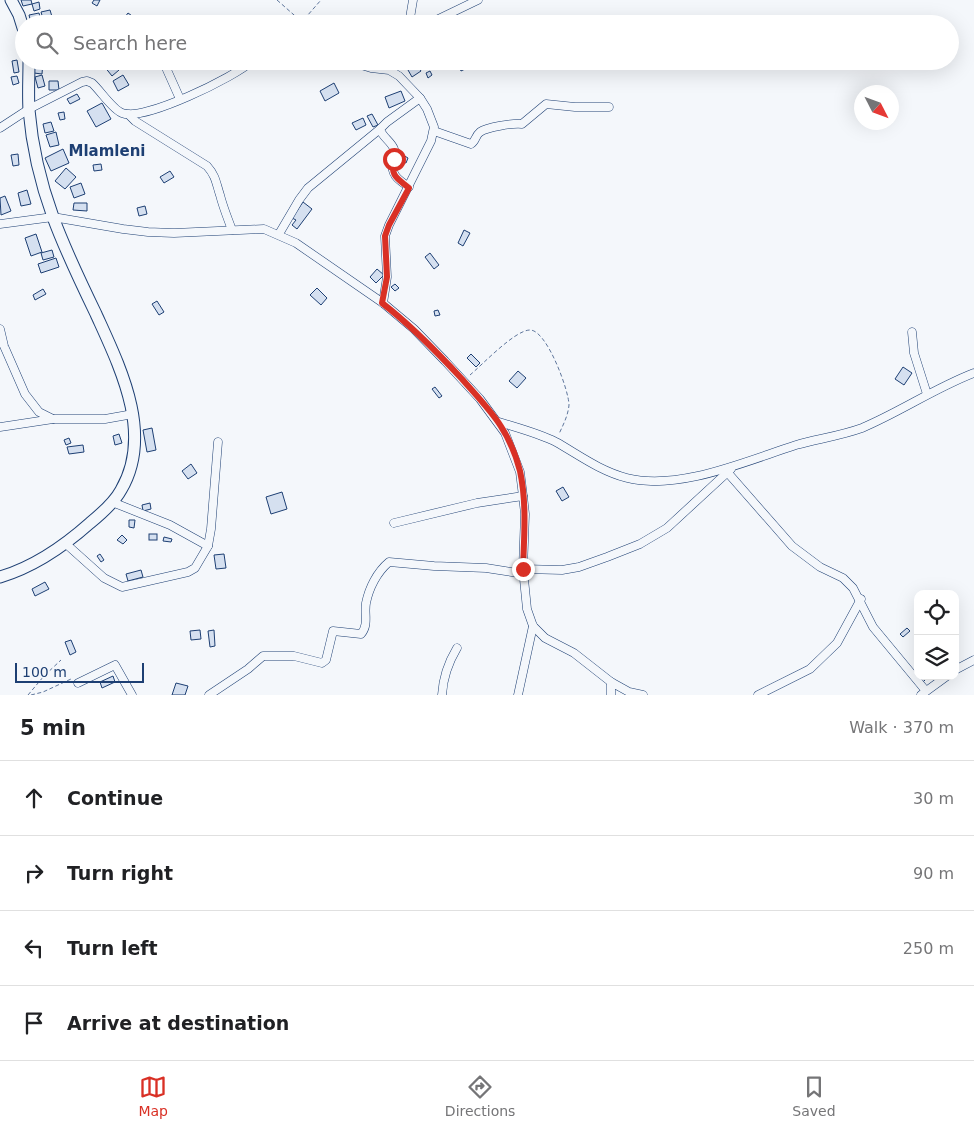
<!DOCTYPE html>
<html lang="en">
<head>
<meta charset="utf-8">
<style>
	:root { --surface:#fff; --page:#f2f2f2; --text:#202124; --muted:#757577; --line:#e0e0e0; --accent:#d93025 }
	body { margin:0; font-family:"DejaVu Sans",sans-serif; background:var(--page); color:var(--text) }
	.controls { position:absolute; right:15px; bottom:15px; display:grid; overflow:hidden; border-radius:10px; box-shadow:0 5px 20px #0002 }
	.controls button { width:45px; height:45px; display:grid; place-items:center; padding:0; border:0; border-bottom:1px solid var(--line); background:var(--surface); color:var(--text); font:25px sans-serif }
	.compass { position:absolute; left:854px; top:85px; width:45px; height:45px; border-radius:50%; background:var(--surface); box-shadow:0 5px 20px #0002; rotate:132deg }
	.scale { position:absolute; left:15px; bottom:12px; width:129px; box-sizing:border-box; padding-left:5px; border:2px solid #1d3f73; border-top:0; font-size:14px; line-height:18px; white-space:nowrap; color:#1d3f73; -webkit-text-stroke:4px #f4f7fb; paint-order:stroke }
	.stop { position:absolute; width:15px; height:15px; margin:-11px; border:4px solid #d93025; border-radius:50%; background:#fff }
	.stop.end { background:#d93025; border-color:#fff; box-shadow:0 1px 5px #0008 }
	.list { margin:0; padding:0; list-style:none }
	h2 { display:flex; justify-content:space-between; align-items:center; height:65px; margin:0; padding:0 20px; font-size:21px }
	h2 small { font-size:16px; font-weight:400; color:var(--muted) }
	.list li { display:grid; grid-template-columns:32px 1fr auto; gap:15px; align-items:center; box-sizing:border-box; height:75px; padding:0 20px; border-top:1px solid var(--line) }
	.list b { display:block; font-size:19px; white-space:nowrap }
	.list em { font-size:16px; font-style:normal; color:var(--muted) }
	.icon { flex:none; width:28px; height:28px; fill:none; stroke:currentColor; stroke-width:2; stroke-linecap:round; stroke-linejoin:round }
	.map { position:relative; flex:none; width:974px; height:695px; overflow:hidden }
	.search { position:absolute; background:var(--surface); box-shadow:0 5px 20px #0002; left:15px; right:15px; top:15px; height:55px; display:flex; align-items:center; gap:12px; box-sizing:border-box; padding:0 18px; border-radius:28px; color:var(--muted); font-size:19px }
	.sheet { height:365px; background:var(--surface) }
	nav { display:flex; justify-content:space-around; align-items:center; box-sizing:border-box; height:70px; border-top:1px solid var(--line); background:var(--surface); font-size:14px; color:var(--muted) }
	nav a { display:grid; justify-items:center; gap:2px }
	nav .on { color:var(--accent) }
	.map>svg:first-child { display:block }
</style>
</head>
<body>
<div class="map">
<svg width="974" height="695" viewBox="0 0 974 695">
	<rect width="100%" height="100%" fill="#f4f7fb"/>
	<!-- building -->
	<g fill="#d5e0f0" stroke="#1d3f73">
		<path d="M21,0H31L32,4L23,6Z"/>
		<path d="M94,0H100L97,6L92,3Z"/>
		<path d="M39,2L40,9L34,11L32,4Z"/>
		<path d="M50,10L53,20L44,22L41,12Z"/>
		<path d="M39,13L41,21L31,23L29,15Z"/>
		<path d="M128,13L135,18L131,22L125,17Z"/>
		<path d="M17,60L19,72L14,73L12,61Z"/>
		<path d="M109,61H111L119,70L112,76L104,66Z"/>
		<path d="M407,61H414L421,71L412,77L404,63Z"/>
		<path d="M457,61H476L477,63L461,71Z"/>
		<path d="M35,62H43L42,74L34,73Z"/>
		<path d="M430,71L432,75L428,78L426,73Z"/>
		<path d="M42,75L45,86L38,88L35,77Z"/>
		<path d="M123,75L129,85L118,91L113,81Z"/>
		<path d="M17,76L19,83L13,85L11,77Z"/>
		<path d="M49,81H58L59,90H49Z"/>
		<path d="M334,83L339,93L325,101L320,91Z"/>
		<path d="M401,91L405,101L389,108L385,97Z"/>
		<path d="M77,94L80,99L70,104L67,99Z"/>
		<path d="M102,103L111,119L96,127L87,111Z"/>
		<path d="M64,112L65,119L60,120L58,113Z"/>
		<path d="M372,114L378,125L373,127L367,116Z"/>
		<path d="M363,118L366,125L356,130L352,123Z"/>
		<path d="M51,122L54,131L45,133L43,124Z"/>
		<path d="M56,132L59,145L50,147L46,135Z"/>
		<path d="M63,149L69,163L51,171L45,158Z"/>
		<path d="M18,154L19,165L13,166L11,155Z"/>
		<path d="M403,155L408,158L406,163L400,161Z"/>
		<path d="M101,164L102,170L94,171L93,165Z"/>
		<path d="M66,168L76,177L65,189L55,181Z"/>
		<path d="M170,171L174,177L164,183L160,177Z"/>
		<path d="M81,183L85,194L74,198L70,187Z"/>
		<path d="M27,190L31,204L21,206L18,193Z"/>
		<path d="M5,196L11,211L1,215L0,198Z"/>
		<path d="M303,202L312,209L297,229L292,225L296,220L292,218Z"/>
		<path d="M74,203H87V211L73,210Z"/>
		<path d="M145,206L147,214L139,216L137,208Z"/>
		<path d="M464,230L470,233L463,246L458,243Z"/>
		<path d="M36,234L42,252L31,256L25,238Z"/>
		<path d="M52,250L54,257L43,260L41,253Z"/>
		<path d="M430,253L439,265L434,269L425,257Z"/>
		<path d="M56,258L59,267L41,273L38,264Z"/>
		<path d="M377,269L384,275L376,283L370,277Z"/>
		<path d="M395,284L399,288L395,291L391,287Z"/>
		<path d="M317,288L327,298L321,305L310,295Z"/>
		<path d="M43,289L46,294L35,300L33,295Z"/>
		<path d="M157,301L164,312L159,315L152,304Z"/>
		<path d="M438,310L440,315L435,316L434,311Z"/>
		<path d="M471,354L480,363L476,367L467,358Z"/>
		<path d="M903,367L912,373L904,385L895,379Z"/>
		<path d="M518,371L526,378L517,388L509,381Z"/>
		<path d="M435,387L442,396L439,398L432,389Z"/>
		<path d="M152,428L156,450L147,452L143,430Z"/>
		<path d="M119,434L122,443L115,445L113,436Z"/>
		<path d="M69,438L71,443L66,445L64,440Z"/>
		<path d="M83,445L84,452L69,454L67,447Z"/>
		<path d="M191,464L197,473L188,479L182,471Z"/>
		<path d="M563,487L569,497L562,501L556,491Z"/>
		<path d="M282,492L287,509L271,514L266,497Z"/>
		<path d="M150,503L151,509L143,511L142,505Z"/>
		<path d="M129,520H135L134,528L129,527Z"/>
		<rect x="149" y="534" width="8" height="6"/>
		<path d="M122,535L127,540L123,544L117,540Z"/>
		<path d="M164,537L172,539L171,542L163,541Z"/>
		<path d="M100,554L104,560L101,562L97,556Z"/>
		<path d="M224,554L226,568L216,569L214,555Z"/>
		<path d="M141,570L143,577L128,581L126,574Z"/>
		<path d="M45,582L49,589L35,596L32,589Z"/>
		<path d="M907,628L910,631L903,637L900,634Z"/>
		<path d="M200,630L201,639L191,640L190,631Z"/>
		<path d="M214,630L215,646L210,647L208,631Z"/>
		<path d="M71,640L76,652L70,655L65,642Z"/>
		<path d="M113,676L115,682L102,688L100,682Z"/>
		<path d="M918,676H929L923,682Z"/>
		<path d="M176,683L188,686L185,695H172Z"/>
	</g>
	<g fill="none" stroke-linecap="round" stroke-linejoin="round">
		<defs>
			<g id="minor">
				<path d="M409,24L413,0"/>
				<path d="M428,24L478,0"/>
				<path d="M163,61L180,99"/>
				<path d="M348,61L371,68L389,70L399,76L420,98L427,109L434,127L431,141L389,225L385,236L387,277L383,303"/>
				<path d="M128,114L135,121L207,166C216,176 216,183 220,195C223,207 228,219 232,230"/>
				<path d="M0,128L29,109L82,82L87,81L92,83C100,90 112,109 122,113C143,122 235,77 252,61"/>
				<path d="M434,131L471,144C476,141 475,136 480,132C487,127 513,123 522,124L546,104L575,107H609"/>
				<path d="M409,187C399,180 390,175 393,161C394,157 395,153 394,149C391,141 382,137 380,129L387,122L420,98"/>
				<path d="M0,224L53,217L123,229L148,232L174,233L264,229L296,243L383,303L414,329L445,361L480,399L505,433L520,472L523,496L525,514L523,569L527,609L533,626L545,638L574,653L611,682L629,692L643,695"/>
				<path d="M279,234L299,200L308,188L380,129"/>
				<path d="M0,329L4,346L25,394L39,412L53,419H105L133,414"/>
				<path d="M912,332L914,353L927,394"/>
				<path d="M499,422C518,428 538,433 556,442C579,455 600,471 627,478C679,491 746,461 796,445C817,439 840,436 862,428C900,412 935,388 974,373"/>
				<path d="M0,427L53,419"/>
				<path d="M728,473L792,546L820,567L843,578L853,588L873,627L926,691"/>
				<path d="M112,502L170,525L208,546"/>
				<path d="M394,523L477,503L523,496"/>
				<path d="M65,543L104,578L122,587L188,572L195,568L208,546L211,529L218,442"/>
				<path d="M523,569L562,570L579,567L607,557L640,544L667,528L731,469"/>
				<path d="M955,670L974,660"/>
				<path d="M78,683L115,665L132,695"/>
				<path d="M209,695L248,669L263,656H294L322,663L326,660L333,631L361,634C369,625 364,614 366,603C369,588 377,572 389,562L434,566L486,568L524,574"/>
				<path d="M442,695C443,677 448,663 457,648"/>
				<path d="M518,695L533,626"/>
				<path d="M611,695V682"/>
				<path d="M758,695L810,669L837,643L861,599"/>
				<path d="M921,695L947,676"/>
			</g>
			<g id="secondary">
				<path d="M11,0L19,15L24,31"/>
				<path d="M0,577C34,567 63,547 90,523C101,514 114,503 121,490C154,434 120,367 96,314C81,283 65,250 53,217C41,184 32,146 29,110C28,94 29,78 29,61"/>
			</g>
		</defs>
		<!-- minor casing -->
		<use href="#minor" stroke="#1d3f73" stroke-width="9"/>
		<!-- secondary casing -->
		<use href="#secondary" stroke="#1d3f73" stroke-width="13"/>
		<!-- path -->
		<g stroke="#5e769c" stroke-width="1" stroke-dasharray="4 2.5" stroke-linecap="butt">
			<path d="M277,0L302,22"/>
			<path d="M300,24L321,0"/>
			<path d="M470,375C482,365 515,330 530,330C547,330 569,391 569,405C568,416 563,425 559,434"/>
			<path d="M28,695L44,676L61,660"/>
			<path d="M31,695L43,692L71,679"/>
		</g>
		<!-- minor -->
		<use href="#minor" stroke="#f4f7fb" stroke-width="8"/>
		<!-- secondary -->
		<use href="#secondary" stroke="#f4f7fb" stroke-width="11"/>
	</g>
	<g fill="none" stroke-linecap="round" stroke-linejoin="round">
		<!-- route -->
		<path stroke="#d93025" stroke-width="6" d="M394,159C390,176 397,178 409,188L389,225L385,236L387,277L382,303C412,326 437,352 462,379C489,410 509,428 520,471C527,503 524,537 523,569"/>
	</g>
	<g text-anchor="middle" stroke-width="4" stroke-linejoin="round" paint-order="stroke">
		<!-- quarter labels -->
		<g font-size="15" font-weight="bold" fill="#1d3f73" stroke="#f4f7fb">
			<text x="107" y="156">Mlamleni</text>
		</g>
	</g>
</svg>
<div class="controls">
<button><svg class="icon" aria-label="locate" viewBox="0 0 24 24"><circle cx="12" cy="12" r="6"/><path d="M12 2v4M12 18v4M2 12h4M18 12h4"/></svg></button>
<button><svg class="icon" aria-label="layers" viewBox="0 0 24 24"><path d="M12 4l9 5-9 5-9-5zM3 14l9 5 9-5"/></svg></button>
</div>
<svg class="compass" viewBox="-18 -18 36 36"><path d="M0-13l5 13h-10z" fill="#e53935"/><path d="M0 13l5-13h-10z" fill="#757577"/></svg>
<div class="scale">100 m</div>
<div class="stop" style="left:394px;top:159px"></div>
<div class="stop end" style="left:523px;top:569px"></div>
<div class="search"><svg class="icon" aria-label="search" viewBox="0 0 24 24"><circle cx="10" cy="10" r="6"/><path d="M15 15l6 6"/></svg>Search here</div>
</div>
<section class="sheet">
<h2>5 min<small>Walk · 370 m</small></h2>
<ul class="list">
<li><svg class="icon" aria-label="ahead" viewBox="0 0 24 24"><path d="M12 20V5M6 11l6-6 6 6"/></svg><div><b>Continue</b></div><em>30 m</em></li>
<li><svg class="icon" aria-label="right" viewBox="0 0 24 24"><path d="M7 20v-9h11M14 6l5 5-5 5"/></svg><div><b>Turn right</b></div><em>90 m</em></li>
<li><svg class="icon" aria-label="left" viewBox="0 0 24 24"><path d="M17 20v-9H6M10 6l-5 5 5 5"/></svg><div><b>Turn left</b></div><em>250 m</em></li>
<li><svg class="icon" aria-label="arrive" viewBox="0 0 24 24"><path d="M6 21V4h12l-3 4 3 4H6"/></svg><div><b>Arrive at destination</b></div></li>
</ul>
</section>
<nav>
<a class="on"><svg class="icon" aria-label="map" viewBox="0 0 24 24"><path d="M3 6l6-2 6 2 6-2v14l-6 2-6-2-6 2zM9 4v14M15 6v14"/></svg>Map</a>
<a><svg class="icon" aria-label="directions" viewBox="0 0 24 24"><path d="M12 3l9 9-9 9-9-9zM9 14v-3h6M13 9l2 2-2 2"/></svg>Directions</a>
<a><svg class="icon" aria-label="saved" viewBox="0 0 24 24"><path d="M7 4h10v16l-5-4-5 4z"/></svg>Saved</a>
</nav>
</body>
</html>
